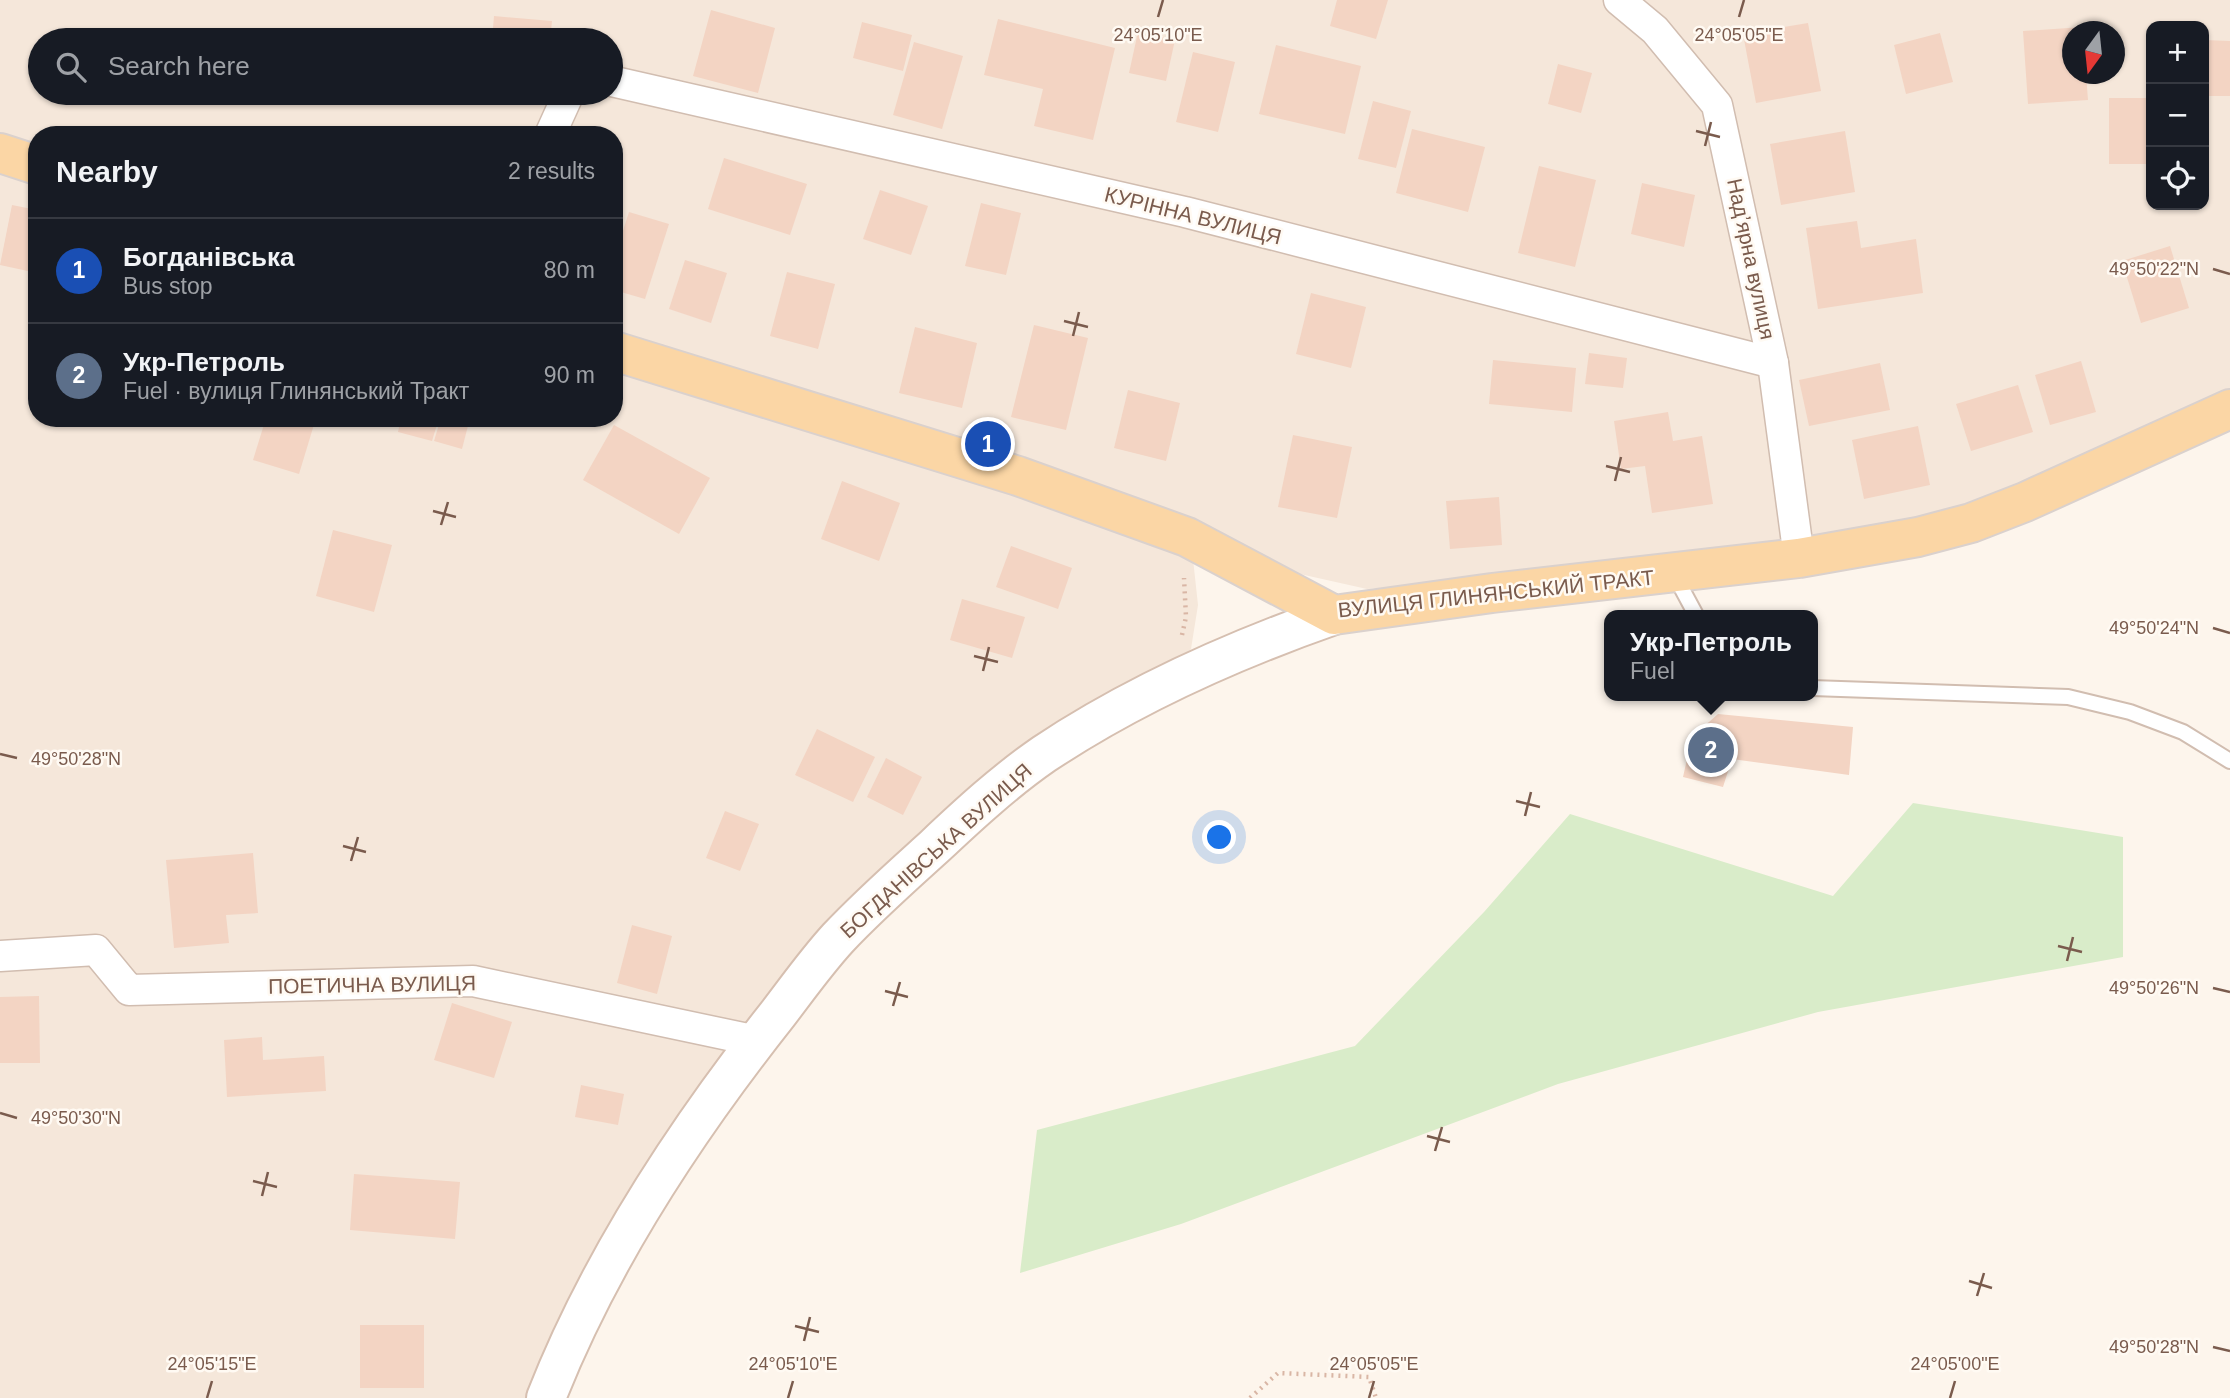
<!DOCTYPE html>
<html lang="en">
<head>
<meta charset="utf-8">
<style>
	:root { --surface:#171b24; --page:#242831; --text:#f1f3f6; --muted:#9ea1a6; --line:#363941; --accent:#e76b51 }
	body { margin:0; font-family:Helvetica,sans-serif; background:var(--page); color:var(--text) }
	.controls { position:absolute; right:21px; top:21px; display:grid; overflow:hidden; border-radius:14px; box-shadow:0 2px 5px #0004 }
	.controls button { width:63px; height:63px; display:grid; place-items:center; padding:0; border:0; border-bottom:2px solid var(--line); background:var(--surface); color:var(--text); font:35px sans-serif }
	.compass { position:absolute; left:2062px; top:21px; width:63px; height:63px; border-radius:50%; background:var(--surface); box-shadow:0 2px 5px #0004; rotate:195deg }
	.you { position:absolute; left:1220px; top:838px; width:24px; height:24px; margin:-18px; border:5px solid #fff; border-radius:50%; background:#1a73e8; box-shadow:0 0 0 10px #1a73e833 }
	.badge { display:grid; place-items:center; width:46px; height:46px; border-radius:50%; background:var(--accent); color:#fff; font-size:23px; font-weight:700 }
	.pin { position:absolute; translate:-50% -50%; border:4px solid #fff; box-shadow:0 2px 7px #0006 }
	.popup { position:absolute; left:1604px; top:610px; width:214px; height:91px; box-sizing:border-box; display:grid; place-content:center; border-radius:14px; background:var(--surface); filter:drop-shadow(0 2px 5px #0005); font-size:23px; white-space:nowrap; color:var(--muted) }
	.popup b { font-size:26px; color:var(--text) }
	.popup::after { content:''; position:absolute; left:50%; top:100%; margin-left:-14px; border:14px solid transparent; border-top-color:var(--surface) }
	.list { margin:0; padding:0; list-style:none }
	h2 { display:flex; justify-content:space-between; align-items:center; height:91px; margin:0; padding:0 28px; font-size:30px }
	h2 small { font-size:23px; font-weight:400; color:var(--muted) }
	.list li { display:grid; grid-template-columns:46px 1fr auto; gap:21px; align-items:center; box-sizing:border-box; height:105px; padding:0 28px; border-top:2px solid var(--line) }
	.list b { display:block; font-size:26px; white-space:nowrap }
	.list p { margin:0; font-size:23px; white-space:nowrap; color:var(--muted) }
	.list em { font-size:23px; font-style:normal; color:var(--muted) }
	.icon { flex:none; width:38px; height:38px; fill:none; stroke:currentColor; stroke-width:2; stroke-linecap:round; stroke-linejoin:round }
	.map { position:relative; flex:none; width:2230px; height:1398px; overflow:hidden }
	.search { position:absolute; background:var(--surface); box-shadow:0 2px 5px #0004; left:28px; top:28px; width:595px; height:77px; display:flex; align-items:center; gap:18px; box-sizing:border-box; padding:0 24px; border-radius:38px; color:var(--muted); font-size:26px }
	.panel { position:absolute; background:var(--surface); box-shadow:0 2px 5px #0004; left:28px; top:126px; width:595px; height:301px; border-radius:28px }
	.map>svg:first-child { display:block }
</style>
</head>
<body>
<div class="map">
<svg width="2230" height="1398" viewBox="0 0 2230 1398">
	<rect width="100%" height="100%" fill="#fdf5ec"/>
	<!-- residential -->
	<g fill="#f5e7da" fill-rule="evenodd">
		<path d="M0,0H2230V398L1935,520L1515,577L1367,589L1282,570L614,336V135H37V144L0,132ZM2151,26H2204V205H2151ZM2072,32H2114V74H2072ZM40,40H611V93H40Z"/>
		<path d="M0,168L37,180V418H614V366L1168,546L1193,559L1198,605L1191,649L1177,666L845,908L539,1398H0Z"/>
	</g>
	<!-- green -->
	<path fill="#d9ecc9" d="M1913,803L2123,837V957L1818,1012L1558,1084L1181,1224L1020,1273L1037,1130L1355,1046L1484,912L1570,814L1833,896Z"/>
	<!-- building -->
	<g fill="#f3d4c3">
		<path d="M1337,0H1388L1376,39L1330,26Z"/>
		<path d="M711,10L775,28L758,93L693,76Z"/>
		<path d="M494,16L552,21L550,40H492Z"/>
		<path d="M998,19L1115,48L1093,140L1034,126L1043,89L984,75Z"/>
		<path d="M862,22L912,35L903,71L853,58Z"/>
		<path d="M1808,23L1821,91L1756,103L1743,34Z"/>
		<path d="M2083,27L2084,32H2072V74H2086L2088,100L2028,104L2023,31Z"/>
		<path d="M1138,32L1175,40L1166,81L1129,73Z"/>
		<path d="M1940,33L1953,82L1906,94L1894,45Z"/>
		<path d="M2204,40L2230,41V96H2204Z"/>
		<path d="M914,42L963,56L942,129L893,115Z"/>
		<path d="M1276,45L1361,66L1345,134L1259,114Z"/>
		<path d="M1193,52L1235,62L1218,132L1176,122Z"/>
		<path d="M1558,64L1592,73L1581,113L1548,104Z"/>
		<rect x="2109" y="98" width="42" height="66"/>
		<path d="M1373,101L1411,111L1396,168L1358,159Z"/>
		<path d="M1412,129L1485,147L1468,212L1396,193Z"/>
		<path d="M1845,131L1855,192L1781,205L1770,144Z"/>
		<path d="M724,158L807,184L790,235L708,209Z"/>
		<path d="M1539,166L1596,180L1575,267L1518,253Z"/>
		<path d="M1642,183L1695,195L1684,247L1631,234Z"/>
		<path d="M880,190L928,206L911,255L863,239Z"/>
		<path d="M981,203L1021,213L1006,275L965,266Z"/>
		<path d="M12,205L37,210V273L0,265Z"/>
		<path d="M629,212L669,224L645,299L614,290V259Z"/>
		<path d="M1857,221L1861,248L1916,239L1923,293L1818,309L1806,228Z"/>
		<path d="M2170,246L2189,308L2141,323L2122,261Z"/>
		<path d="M685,260L727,273L711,323L669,309Z"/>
		<path d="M787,272L835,284L818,349L770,336Z"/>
		<path d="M1311,293L1366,307L1351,368L1296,354Z"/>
		<path d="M1034,325L1088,338L1066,430L1011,417Z"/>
		<path d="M915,327L977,343L962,408L899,393Z"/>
		<path d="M1589,353L1627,358L1623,388L1585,384Z"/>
		<path d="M1493,360L1576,368L1572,412L1489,404Z"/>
		<path d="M2081,361L2096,412L2050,425L2035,375Z"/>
		<path d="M1880,363L1890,410L1809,426L1799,380Z"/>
		<path d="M2018,385L2033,432L1971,451L1956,404Z"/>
		<path d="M1128,390L1180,403L1166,461L1114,448Z"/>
		<path d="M1668,412L1673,441L1702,436L1713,504L1652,513L1645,466L1621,469L1614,421Z"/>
		<path d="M266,418H316L299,474L253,460Z"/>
		<path d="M401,418H439L432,441L398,432Z"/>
		<path d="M441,418H470L462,449L434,441Z"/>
		<path d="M614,425L710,478L679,534L583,480Z"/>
		<path d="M1918,426L1930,485L1864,499L1852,440Z"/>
		<path d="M1293,435L1352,447L1337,518L1278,507Z"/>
		<path d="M842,481L900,503L879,561L821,539Z"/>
		<path d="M1499,497L1502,545L1450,549L1446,501Z"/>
		<path d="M333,530L392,545L374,612L316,596Z"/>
		<path d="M1011,546L1072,568L1058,609L996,587Z"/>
		<path d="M962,599L1025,617L1012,658L950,640Z"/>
		<path d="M1718,714L1853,727L1849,775L1732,759L1723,787L1683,777L1692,737Z"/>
		<path d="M817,729L875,757L853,802L795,775Z"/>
		<path d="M886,758L922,777L903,815L867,797Z"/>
		<path d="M725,811L759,824L740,871L706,858Z"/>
		<path d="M253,853L258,913L226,915L229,943L174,948L166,860Z"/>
		<path d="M632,925L672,936L657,994L617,983Z"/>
		<path d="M39,996L40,1063H0V997Z"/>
		<path d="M452,1003L512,1022L494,1078L434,1060Z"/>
		<path d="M262,1037L263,1060L324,1056L326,1091L227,1097L224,1040Z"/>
		<path d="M581,1085L624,1094L618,1125L575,1117Z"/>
		<path d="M354,1174L460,1182L455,1239L350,1230Z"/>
		<rect x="360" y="1325" width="64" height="63"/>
	</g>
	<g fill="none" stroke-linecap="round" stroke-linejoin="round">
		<defs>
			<g id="service">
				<path d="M1675,576L1696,615"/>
				<path d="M1812,688L2068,697L2130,712L2183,732L2230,761"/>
			</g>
			<g id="minor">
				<path d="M1619,0L1655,30L1717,105L1773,363L1799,558"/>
				<path d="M611,81L1185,212L1773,363"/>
				<path d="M550,135L569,93"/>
				<path d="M0,956L96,950L129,990L473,981L757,1041"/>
			</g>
			<path id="secondary" d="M546,1398C600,1260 686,1130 777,1015C797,989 816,962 838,938C868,906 902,876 934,847C969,814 1005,781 1044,754C1133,695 1234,650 1334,615"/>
			<g id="primary">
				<path d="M0,153L37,165"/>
				<path d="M614,351L1018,476L1187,537L1334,615L1492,593L1799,558L1918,537L1971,523L2025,502L2230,409"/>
			</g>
		</defs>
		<!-- service casing -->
		<use href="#service" stroke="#d1bdb0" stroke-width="18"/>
		<!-- minor casing -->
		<use href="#minor" stroke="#d1bdb0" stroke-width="33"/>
		<!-- secondary casing -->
		<use href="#secondary" stroke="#d6bfb0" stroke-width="42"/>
		<!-- primary casing -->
		<use href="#primary" stroke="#dad1cd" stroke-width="42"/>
		<!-- path -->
		<g stroke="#d9b6a5" stroke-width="4.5" stroke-dasharray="2 5" stroke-linecap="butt">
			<path d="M1182,635L1186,617L1184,578"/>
			<path d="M1250,1398L1278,1373L1369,1377L1376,1398"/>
		</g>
		<!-- service -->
		<use href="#service" stroke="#fff" stroke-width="14"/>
		<!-- minor -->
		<use href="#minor" stroke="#fff" stroke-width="30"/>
		<!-- secondary -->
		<use href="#secondary" stroke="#fff" stroke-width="38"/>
		<!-- primary -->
		<use href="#primary" stroke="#fbd6a5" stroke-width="38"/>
	</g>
	<!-- ticks -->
	<path fill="none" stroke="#7a5b4d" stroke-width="2.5" d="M1158,17L1163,0M1739,17L1744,0M1696,131L1720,137M1705,146L1711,122M2213,269L2230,274M1064,321L1088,327M1073,336L1079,312M1606,466L1630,472M1615,481L1621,457M433,511L456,517M441,525L448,502M2213,628L2230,633M974,656L998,662M983,671L989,647M0,754L17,758M1516,801L1540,807M1525,816L1531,792M343,846L366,852M351,861L358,837M2058,946L2082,952M2067,961L2073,937M2213,988L2230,992M885,991L908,997M893,1006L900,982M0,1113L17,1118M1427,1136L1450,1142M1435,1151L1442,1127M253,1181L277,1187M262,1196L268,1172M1969,1281L1992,1288M1977,1296L1984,1273M795,1326L819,1332M804,1341L810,1317M2213,1347L2230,1351M207,1398L212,1381M788,1398L793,1381M1369,1398L1374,1381M1950,1398L1955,1381"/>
	<g text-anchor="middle" stroke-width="5" stroke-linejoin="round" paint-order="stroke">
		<!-- street labels -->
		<g font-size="21" fill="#7a5b4d" stroke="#fffaf3">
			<text transform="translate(1193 216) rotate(14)" y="7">КУРІННА ВУЛИЦЯ</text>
			<text transform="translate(1751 259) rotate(78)" y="7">Надʼярна вулиця</text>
			<text transform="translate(1496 594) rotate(-6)" y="7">ВУЛИЦЯ ГЛИНЯНСЬКИЙ ТРАКТ</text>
			<text transform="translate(936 851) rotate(-42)" y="7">БОГДАНІВСЬКА ВУЛИЦЯ</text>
			<text transform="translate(372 985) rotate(-1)" y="7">ПОЕТИЧНА ВУЛИЦЯ</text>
		</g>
	</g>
	<g font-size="18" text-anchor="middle" fill="#7a5b4d" stroke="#fffaf3" stroke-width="5" stroke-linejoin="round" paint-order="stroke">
		<text x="1158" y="41">24°05'10"E</text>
		<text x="1739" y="41">24°05'05"E</text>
		<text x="2154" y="275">49°50'22"N</text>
		<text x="2154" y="634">49°50'24"N</text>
		<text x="76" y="765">49°50'28"N</text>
		<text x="2154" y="994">49°50'26"N</text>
		<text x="76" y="1124">49°50'30"N</text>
		<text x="2154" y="1353">49°50'28"N</text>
		<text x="212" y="1370">24°05'15"E</text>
		<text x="793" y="1370">24°05'10"E</text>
		<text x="1374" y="1370">24°05'05"E</text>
		<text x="1955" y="1370">24°05'00"E</text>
	</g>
</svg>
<div class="controls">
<button>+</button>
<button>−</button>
<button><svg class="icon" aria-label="locate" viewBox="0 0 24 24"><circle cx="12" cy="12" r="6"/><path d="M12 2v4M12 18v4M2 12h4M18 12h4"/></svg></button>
</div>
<svg class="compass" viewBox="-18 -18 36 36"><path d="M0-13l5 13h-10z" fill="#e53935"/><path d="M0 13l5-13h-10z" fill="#9ea1a6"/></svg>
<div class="you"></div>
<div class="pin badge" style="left:988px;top:444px;background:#1a4fb4">1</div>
<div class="pin badge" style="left:1711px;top:750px;background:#5c6f8a">2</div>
<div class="popup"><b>Укр-Петроль</b>Fuel</div>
<div class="search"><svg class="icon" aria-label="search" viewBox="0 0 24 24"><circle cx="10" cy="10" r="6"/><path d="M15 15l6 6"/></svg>Search here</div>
<section class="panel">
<h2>Nearby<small>2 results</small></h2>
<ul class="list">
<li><span class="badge" style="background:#1a4fb4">1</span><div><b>Богданівська</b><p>Bus stop</p></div><em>80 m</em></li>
<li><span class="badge" style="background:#5c6f8a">2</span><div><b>Укр-Петроль</b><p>Fuel · вулиця Глинянський Тракт</p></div><em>90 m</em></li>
</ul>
</section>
</div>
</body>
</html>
